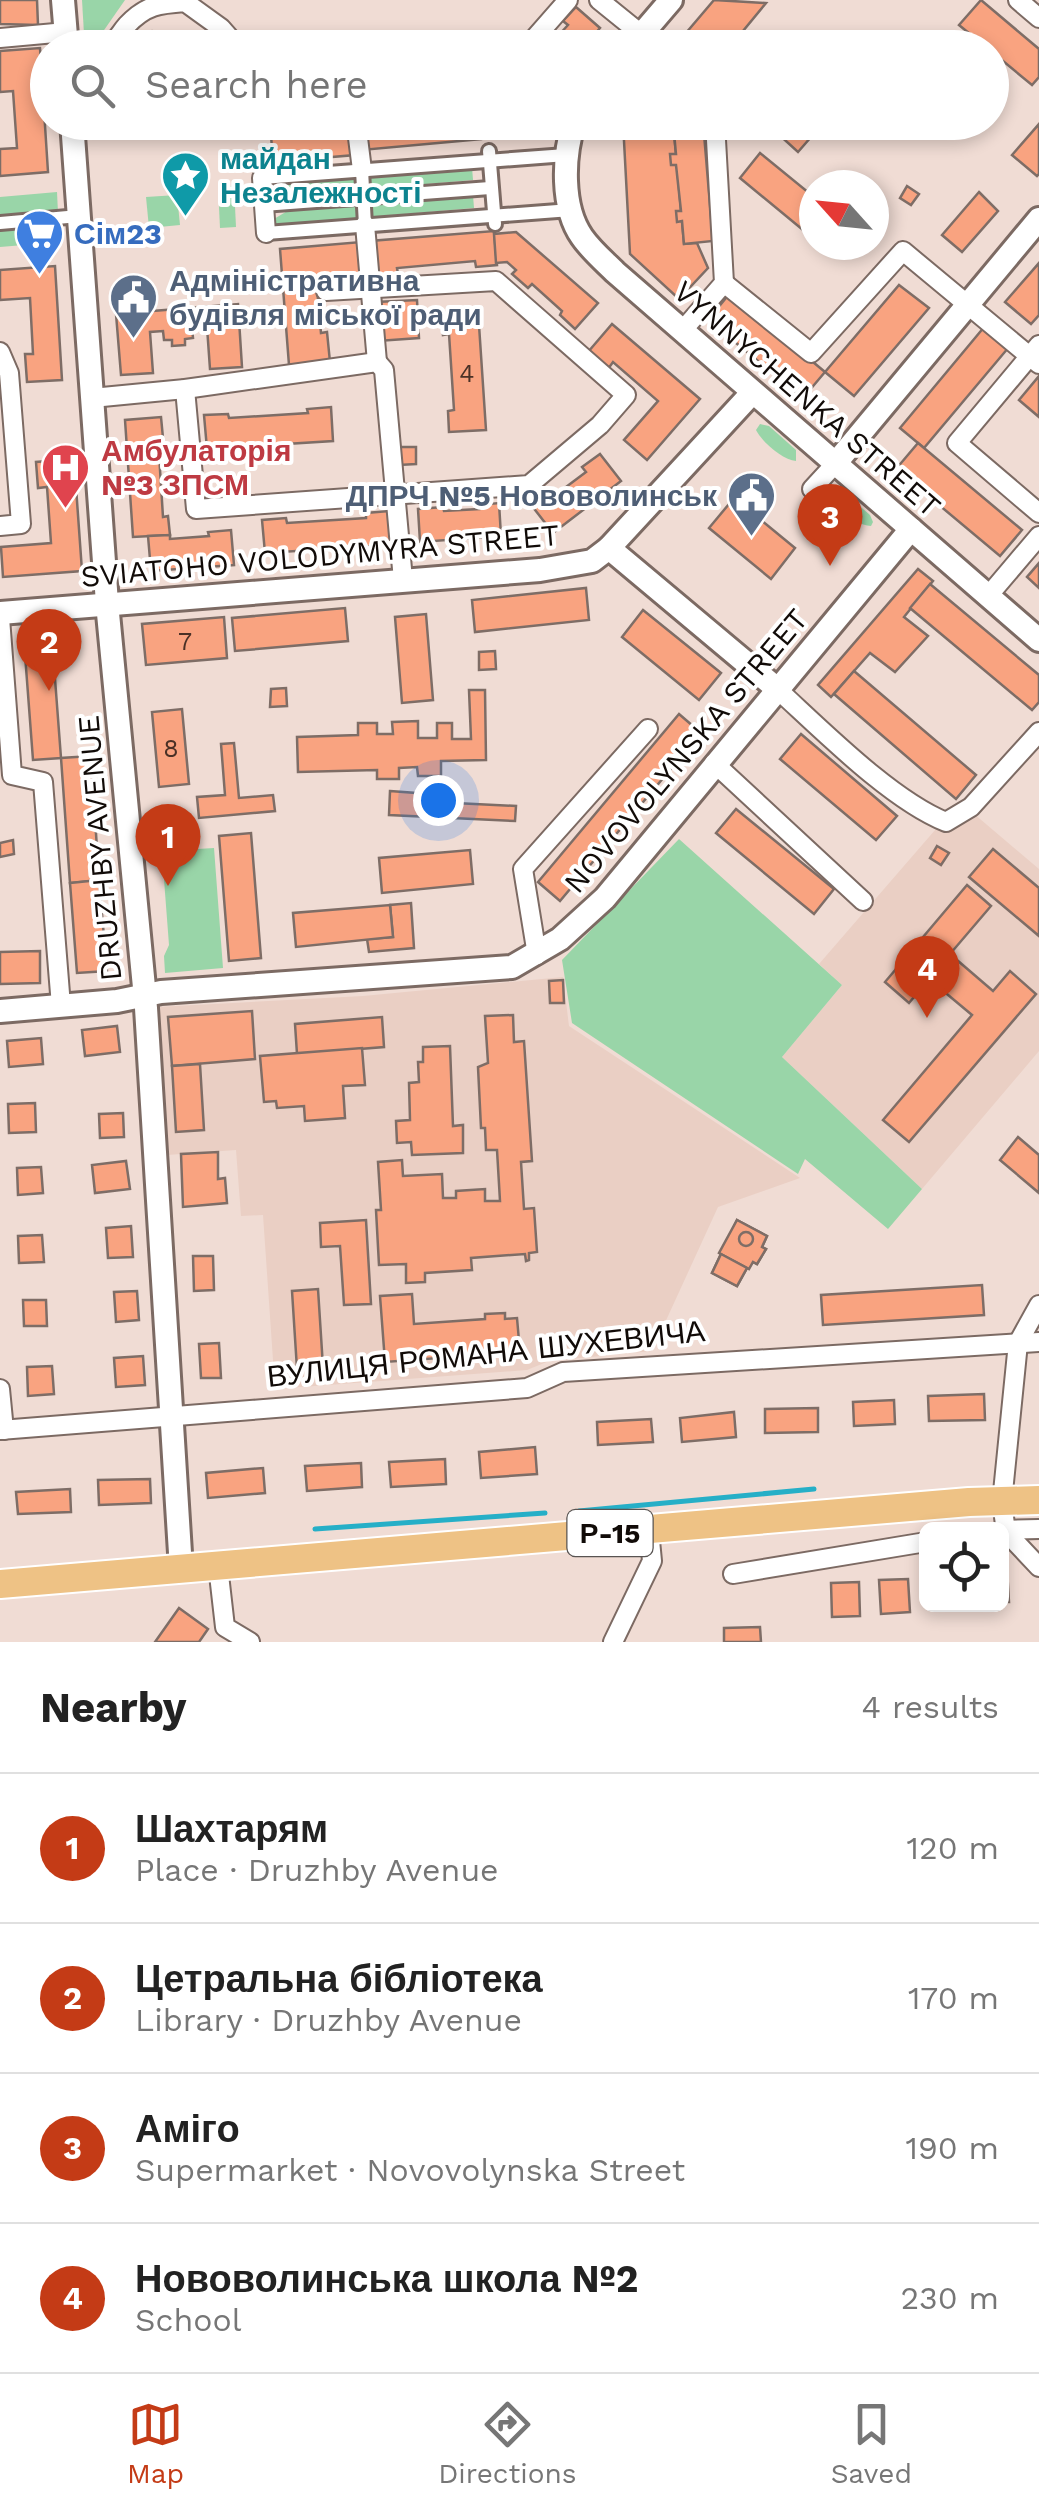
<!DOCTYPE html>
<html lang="en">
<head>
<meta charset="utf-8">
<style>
	:root { --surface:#fff; --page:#f6f6f6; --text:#222; --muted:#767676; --line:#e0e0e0; --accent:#c43b16 }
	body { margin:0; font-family:"Work Sans",sans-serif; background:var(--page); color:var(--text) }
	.controls { position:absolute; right:30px; bottom:30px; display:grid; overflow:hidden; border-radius:15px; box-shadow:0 5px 15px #0003 }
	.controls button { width:90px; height:90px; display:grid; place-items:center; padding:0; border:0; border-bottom:2px solid var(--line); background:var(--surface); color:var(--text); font:50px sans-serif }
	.compass { position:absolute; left:799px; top:170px; width:90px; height:90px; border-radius:50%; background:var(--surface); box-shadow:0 5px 15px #0003; rotate:297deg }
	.you { position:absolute; left:438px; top:800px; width:35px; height:35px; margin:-25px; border:8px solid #fff; border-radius:50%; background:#1a73e8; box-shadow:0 0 0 15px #1a73e833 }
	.badge { display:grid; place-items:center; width:65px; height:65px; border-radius:50%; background:var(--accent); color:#fff; font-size:32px; font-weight:700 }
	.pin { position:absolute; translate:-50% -82px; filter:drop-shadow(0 2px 5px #0008) }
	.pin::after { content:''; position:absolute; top:52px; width:35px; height:30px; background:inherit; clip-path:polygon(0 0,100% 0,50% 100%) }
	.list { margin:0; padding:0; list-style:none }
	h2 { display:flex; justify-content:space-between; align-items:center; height:130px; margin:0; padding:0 40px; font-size:42px }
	h2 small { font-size:32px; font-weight:400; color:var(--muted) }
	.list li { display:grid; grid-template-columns:65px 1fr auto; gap:30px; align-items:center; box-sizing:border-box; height:150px; padding:0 40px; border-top:2px solid var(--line) }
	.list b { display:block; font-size:38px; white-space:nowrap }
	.list p { margin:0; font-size:32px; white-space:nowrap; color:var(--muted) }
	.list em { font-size:32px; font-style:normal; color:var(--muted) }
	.icon { flex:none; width:55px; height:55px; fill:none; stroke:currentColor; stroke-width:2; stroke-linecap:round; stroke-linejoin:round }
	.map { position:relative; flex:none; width:1039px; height:1642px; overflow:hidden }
	.search { position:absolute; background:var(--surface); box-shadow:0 5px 15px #0003; left:30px; right:30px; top:30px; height:110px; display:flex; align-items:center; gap:25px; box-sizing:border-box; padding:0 35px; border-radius:55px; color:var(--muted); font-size:38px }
	.sheet { height:730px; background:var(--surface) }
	nav { display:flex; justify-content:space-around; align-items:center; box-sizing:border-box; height:140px; border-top:2px solid var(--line); background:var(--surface); font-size:28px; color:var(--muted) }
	nav a { display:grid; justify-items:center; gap:5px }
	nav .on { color:var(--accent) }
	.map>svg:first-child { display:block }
</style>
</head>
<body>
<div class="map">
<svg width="1039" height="1642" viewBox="0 0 1039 1642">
	<rect width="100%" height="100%" fill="#f0dcd4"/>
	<!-- built -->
	<g fill="#eacfc4">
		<path d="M973,813L1039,869V1051L922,1189L782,1057L842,985L819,964L942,822Z"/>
		<path d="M563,977L569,1026L800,1178L718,1207L652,1351L549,1361L527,1370L275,1389L263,1215L241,1216L236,1150L167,1155L157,1007L363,996Z"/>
	</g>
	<!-- green -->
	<g fill="#99d5a8">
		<path d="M82,0H125L102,33L84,34Z"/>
		<path d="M472,167L473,180L370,189L368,176Z"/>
		<path d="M355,178L356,191L268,198L266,185Z"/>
		<path d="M234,186L236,227L220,228L218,187Z"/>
		<path d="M57,192L58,213L0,218V197Z"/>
		<path d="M177,195L180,225L149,228L146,197Z"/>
		<path d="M473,195L474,208L371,217L370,204Z"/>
		<path d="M357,204L358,218L269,225V222L289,210Z"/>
		<path d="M59,221L60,242L0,247V226Z"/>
		<path d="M760,424L769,426L796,450V461C783,460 762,442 756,430Z"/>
		<path d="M832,489H840L870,515L873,522L871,526C857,526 837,508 830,496Z"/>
		<path d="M179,825L181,850L214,848L223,968L165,973L164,956L169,945L160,827Z"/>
		<path d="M679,839L842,985L782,1057L922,1189L888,1229L805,1159L798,1174L572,1023L562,960Z"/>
	</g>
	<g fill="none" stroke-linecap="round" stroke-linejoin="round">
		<!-- stream -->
		<g stroke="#26afc7" stroke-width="5">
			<path d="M579,1511L814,1489"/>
			<path d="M315,1529L545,1513"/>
		</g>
	</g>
	<!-- building -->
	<g fill="#f9a380" stroke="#7e6d66" stroke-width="2.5" fill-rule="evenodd">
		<path d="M0,0H37L38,25L0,24Z"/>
		<path d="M714,0L766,3L729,48H690L680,40Z"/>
		<path d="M981,0L1039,49V77L1032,85L992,52V48H987L959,25Z"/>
		<path d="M576,7L600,28L583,48H547L568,25L563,21Z"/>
		<path d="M152,31L166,39L171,48H127L137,35Z"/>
		<path d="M40,48L48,172L0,176V149L17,148L13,91L0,92V51Z"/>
		<path d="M270,122H304V128L352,124L355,155L273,162Z"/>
		<path d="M360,122H480L481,139L362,150Z"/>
		<path d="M480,122H517L506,134L481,135Z"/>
		<path d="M623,122H673L684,244L697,243L708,268L679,299L630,254Z"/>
		<path d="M673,122H703L713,241L684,244L682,221L677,222L676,211H681L676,165H671L670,154H676Z"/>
		<path d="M782,122H824L798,152L775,131Z"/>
		<path d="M1039,124V174L1037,176L1012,155Z"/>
		<path d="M760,153L814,197V239L740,178Z"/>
		<path d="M907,186L919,194L911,205L900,198Z"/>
		<path d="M979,192L998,211L962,252L942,235Z"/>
		<path d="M494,231L497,265L476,267L475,261L397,268L398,274L373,276L370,241Z"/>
		<path d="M516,232L598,303L575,329L560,315L562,311L532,284L528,288L512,274L516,270L507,262L496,263L494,234Z"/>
		<path d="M361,242L364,273L316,277L321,333L327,332L330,362L289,365L280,249Z"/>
		<path d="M1039,263V315L1031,324L1005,302Z"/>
		<path d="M55,266L62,380L27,382L25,354H33L30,298L0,300V270Z"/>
		<path d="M899,285L929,308L854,396L825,372Z"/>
		<path d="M730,293L825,372L803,398L708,320Z"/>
		<path d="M417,300L419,338L378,341L376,302Z"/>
		<path d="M238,304L242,367L210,369L207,327L192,328L193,338L185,339V345L172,346V340H164L163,331L150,332L153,373L121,375L116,314Z"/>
		<path d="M478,310L486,430L449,432L448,411L454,410L449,334L443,335L442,312Z"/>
		<path d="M612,324L700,399L647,460L624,440L658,401L613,362L608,369L588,352Z"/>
		<path d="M985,326L1009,347L924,448L900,428Z"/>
		<path d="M1039,376V417L1019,400Z"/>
		<path d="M331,407L333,441L207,449L204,415L228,414L229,418L308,413L307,409Z"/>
		<path d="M161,417L163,438H158L163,517L168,516L170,535L133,537L125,420Z"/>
		<path d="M918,443L1022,530L1000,556L896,469Z"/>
		<path d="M400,447H416V464L399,465Z"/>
		<path d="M600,454L621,481L553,533L532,506L551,492L554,496L586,472L582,467Z"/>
		<path d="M74,459L82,571L3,577L1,547L51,543L47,487L38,488L36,462Z"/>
		<path d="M734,498L795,548L771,579L709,528Z"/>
		<path d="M499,503L501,536L420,542L418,509L443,507L444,511L479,509L478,505Z"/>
		<path d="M389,511L391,545L265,553L262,520L286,518L287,523L366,518V513Z"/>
		<path d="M231,530L234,565L151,571L148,536L170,535V539L209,536L208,532Z"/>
		<path d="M1039,563V588L1027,577Z"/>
		<path d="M918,569L933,581L904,617L928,636L895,672L870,653L831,697L818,685Z"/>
		<path d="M930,584L1039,675V702L1032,710L910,608Z"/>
		<path d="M586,588L589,620L475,632L472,600Z"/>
		<path d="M345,608L348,641L235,651L232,618Z"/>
		<path d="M643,610L721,673L699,700L622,637Z"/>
		<path d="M426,614L433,700L402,703L395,617Z"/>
		<path d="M224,617L227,658L146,665L142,624Z"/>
		<path d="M51,626L61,758L33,760L23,628Z"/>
		<path d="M495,651L496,669L479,670V652Z"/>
		<path d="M854,671L976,775L956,799L834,694Z"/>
		<path d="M286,688L287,706L270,707L271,689Z"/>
		<path d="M469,690H485L486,760L441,761V776H418L417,767L399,768V779H377V770L298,772L297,737L358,735V723H377V734H393L392,722L418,721V738H437V723H452V739H471Z"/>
		<path d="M182,709L189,784L159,787L152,712Z"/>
		<path d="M679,714L701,733L560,901L538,882Z"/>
		<path d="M801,734L897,816L876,840L780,759Z"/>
		<path d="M234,743L239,798L273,795L275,811L199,818L197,797L225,795L221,744Z"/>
		<path d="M91,756L99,880L70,883L61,758Z"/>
		<path d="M390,791L416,793L415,801L516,806L515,821L389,815Z"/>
		<path d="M736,809L834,889L814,914L716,833Z"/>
		<path d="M251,833L261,958L229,961L219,836Z"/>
		<path d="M13,840L14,854L0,857V843Z"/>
		<path d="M937,846L949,853L941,865L930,858Z"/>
		<path d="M993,849L1039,888V936L969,877Z"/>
		<path d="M470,850L473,884L382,893L379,858Z"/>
		<path d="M99,880L107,971L77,973L70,883Z"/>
		<path d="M967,885L991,906L950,954L993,991L1010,971L1036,994L909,1142L883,1120L972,1015L929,979L909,1003L885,982Z"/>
		<path d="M411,903L414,948L369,952L367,939L393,937L390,905Z"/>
		<path d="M390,905L393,937L296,947L293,913Z"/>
		<path d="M40,951V983L0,984V952Z"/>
		<path d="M563,980L564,1003H550L549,981Z"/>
		<path d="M252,1011L255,1059L172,1066L168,1017Z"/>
		<path d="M513,1015L514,1042L524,1041L532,1161L521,1162L524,1209L534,1208L537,1252L529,1253V1260L526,1261L525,1254L471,1258L472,1270L425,1273V1282L406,1283V1264L379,1265L376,1210H381L378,1162L402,1160L403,1176L442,1174L443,1198H456V1191L485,1189V1201H500L497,1150H486L485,1128H481L478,1067L488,1063L485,1016Z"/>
		<path d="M382,1017L384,1047L297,1054L295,1024Z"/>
		<path d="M117,1026L120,1052L85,1056L82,1030Z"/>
		<path d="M41,1038L43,1064L9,1067L7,1041Z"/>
		<path d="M450,1046L453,1126L463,1125V1153L412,1155L411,1142L397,1143L396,1121L410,1120L409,1083L419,1082L418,1062H423V1047Z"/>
		<path d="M362,1048L365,1085L343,1086L345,1118L305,1121L304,1106L277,1108L276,1101L264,1102L260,1056Z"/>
		<path d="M200,1064L204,1130L176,1132L172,1066Z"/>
		<path d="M35,1103L36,1132L9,1133L8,1104Z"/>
		<path d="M123,1113L124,1137L100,1138L99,1114Z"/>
		<path d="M1018,1137L1039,1155V1193L1000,1160Z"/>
		<path d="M218,1152V1179L225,1178L227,1203L183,1207L181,1154Z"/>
		<path d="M126,1161L130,1189L95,1193L92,1165Z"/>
		<path d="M41,1167L43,1193L18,1195L17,1168Z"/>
		<path d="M366,1220L371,1304L344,1305L340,1246L321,1247L320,1223Z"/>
		<path d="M737,1220L767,1236L762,1247L766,1249L757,1264L753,1262L747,1268L737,1286L712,1273ZM746,1232L754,1240L747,1247L739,1239Z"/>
		<path d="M737,1220L767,1236L762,1247L766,1249L757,1264L753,1262L749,1269L719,1253Z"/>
		<path d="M131,1226L133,1257L108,1258L106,1228Z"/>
		<circle cx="746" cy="1239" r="7"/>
		<path d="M42,1235L44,1262L19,1263L18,1236Z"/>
		<path d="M721,1254L747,1268L737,1286L712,1273Z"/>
		<path d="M193,1256H213L214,1290L194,1291Z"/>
		<path d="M982,1285L984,1315L823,1325L821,1295Z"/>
		<path d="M318,1289L323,1367L297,1369L292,1291Z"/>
		<path d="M137,1291L139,1320L116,1322L114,1292Z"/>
		<path d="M412,1294L414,1324L485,1319V1314L505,1313V1319L517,1318L520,1352L385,1362L380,1296Z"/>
		<path d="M23,1300H46L47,1326H24Z"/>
		<path d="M219,1343L221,1378H201L199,1344Z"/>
		<path d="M143,1356L145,1385L116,1387L114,1358Z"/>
		<path d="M52,1366L54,1394L28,1396L27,1367Z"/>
		<path d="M984,1394L985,1420L929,1421L928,1396Z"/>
		<path d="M894,1400L895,1424L854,1426L853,1402Z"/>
		<path d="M818,1408V1432L765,1433V1409Z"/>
		<path d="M734,1412L736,1437L682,1442L680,1418Z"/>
		<path d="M651,1419L653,1442L598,1445L597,1422Z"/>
		<path d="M535,1447L537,1474L481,1478L479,1452Z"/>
		<path d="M445,1459L446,1484L391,1487L389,1462Z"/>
		<path d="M361,1463L362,1487L307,1491L305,1466Z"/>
		<path d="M263,1468L265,1493L208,1498L206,1473Z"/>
		<path d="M150,1479L151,1503L99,1505L98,1480Z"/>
		<path d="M70,1489L71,1512L18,1514L16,1492Z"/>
		<path d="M1002,1569H1007L1009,1602H1002Z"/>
		<path d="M908,1579L910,1612L881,1614L879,1580Z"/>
		<path d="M859,1582L860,1616L832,1617L831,1583Z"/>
		<path d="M179,1608L208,1629L199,1642H155Z"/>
		<path d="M760,1627L761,1642H724V1628Z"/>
	</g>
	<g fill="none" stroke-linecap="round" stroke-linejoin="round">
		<defs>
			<g id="pedestrian">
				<path d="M489,151L495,224"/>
				<path d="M362,170L365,225"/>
				<path d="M262,178L566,155"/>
				<path d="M263,205L490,188"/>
				<path d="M0,223L79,216"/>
				<path d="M266,233L571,210"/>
			</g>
			<g id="minor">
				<path d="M599,0L641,34"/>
				<path d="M1018,0L1039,18"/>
				<path d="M0,38L66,32"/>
				<path d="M105,48C116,43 119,34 127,25C146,5 159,4 185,2L221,28L236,45"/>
				<path d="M526,48L568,0"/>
				<path d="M356,122L362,170"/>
				<path d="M262,178L266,233"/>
				<path d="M365,225L377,362"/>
				<path d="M724,283L811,353L903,251L1039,364"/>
				<path d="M682,331L724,283L715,122"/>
				<path d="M1039,345L957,443L1039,513"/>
				<path d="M0,352L9,373L21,524L0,526"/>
				<path d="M185,389L196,509L529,485L600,425L626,395L496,281L326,291"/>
				<path d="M92,398L185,389L377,362L384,370L403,580"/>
				<path d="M812,489L835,464"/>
				<path d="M989,595L1039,536"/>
				<path d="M0,618L12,775L43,782L61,1006"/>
				<path d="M776,688C822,730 891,800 946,822L971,807L1039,732"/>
				<path d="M714,763L863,901"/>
				<path d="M537,955L523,869L648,729"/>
				<path d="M1039,1305L1018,1343L1002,1502L1006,1532L1039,1567"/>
				<path d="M0,1389L4,1430"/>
				<path d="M0,1430L527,1388L563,1372L1039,1342"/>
				<path d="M1002,1530L1039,1529"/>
				<path d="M218,1566L225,1627L250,1642"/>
				<path d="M733,1574L926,1542"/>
				<path d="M613,1642L652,1561L649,1530"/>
			</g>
			<g id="tertiary">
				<path d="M63,0L67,48"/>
				<path d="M630,48L671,0"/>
				<path d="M72,122L107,603L146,1008L181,1569"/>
				<path d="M574,122C563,156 561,207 582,237C591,250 604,261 615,272L1039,640"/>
				<path d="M835,464L1039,219"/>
				<path d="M609,548L776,688"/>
				<path d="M0,613L540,570L592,561L609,548L752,393"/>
				<path d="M0,1011L117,1001L161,992L512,967L560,939L605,898L911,529"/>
			</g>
			<path id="primary" d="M0,1584L969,1502L1039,1500"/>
		</defs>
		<!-- pedestrian casing -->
		<use href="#pedestrian" stroke="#7c6a63" stroke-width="18"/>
		<!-- minor casing -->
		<use href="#minor" stroke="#7c6a63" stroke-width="22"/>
		<!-- tertiary casing -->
		<use href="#tertiary" stroke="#7c6a63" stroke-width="28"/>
		<!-- primary casing -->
		<use href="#primary" stroke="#fff" stroke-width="32"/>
		<!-- pedestrian -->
		<use href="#pedestrian" stroke="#fff" stroke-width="12"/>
		<!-- minor -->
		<use href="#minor" stroke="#fff" stroke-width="18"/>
		<!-- tertiary -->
		<use href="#tertiary" stroke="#fff" stroke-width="22"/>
		<!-- primary -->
		<use href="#primary" stroke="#eec285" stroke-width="28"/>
	</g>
	<!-- icons -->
	<defs>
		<symbol id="sight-pin" viewBox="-11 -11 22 30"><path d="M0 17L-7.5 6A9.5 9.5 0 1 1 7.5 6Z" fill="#0f9aa8" stroke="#fff"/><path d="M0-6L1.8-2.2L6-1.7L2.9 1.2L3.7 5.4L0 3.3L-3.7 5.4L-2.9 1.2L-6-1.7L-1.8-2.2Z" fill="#fff"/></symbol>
		<symbol id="supermarket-pin" viewBox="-11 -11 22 30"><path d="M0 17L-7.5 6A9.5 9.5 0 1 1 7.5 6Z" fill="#3f7fe0" stroke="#fff"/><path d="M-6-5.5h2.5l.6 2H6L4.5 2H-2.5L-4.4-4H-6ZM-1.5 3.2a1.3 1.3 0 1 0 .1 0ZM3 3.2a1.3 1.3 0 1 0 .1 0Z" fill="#fff"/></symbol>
		<symbol id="civic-pin" viewBox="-11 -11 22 30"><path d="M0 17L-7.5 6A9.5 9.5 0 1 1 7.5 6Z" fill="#5c6f8a" stroke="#fff"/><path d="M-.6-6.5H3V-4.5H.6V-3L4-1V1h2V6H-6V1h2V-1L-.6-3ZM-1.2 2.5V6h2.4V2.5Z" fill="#fff"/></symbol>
		<symbol id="hospital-pin" viewBox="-11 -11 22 30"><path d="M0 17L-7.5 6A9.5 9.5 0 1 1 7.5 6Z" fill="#e0444e" stroke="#fff"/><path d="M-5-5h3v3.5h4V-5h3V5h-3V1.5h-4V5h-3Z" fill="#fff"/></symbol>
	</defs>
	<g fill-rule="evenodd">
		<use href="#sight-pin" x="158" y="148" width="55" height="75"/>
		<use href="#supermarket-pin" x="12" y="206" width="55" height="75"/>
		<use href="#civic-pin" x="106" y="270" width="55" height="75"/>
		<use href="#hospital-pin" x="38" y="440" width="55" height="75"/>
		<use href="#civic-pin" x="724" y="468" width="55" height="75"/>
	</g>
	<g text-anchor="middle" stroke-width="8" stroke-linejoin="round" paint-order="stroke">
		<!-- number labels -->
		<g font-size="25" fill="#4b3126">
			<text x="467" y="382">4</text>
			<text x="185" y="650">7</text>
			<text x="171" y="757">8</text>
		</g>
		<!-- shield labels -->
		<rect fill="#fff" stroke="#585452" stroke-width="2.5" x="567.5" y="1510" width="85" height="46" rx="8"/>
		<g font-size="28" font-weight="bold" fill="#110b08">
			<text x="610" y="1543">Р-15</text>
		</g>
		<!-- culture labels -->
		<g font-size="30" font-weight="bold" fill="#0d838f" stroke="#fff" text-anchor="start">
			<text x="220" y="169">майдан<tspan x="220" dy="34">Незалежності</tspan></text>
		</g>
		<!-- shop labels -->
		<g font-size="30" font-weight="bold" fill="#366cbe" stroke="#fff" text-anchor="start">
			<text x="74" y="244">Сім23</text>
		</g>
		<!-- service labels -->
		<g font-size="30" font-weight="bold" fill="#4e5e75" stroke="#fff" text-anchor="start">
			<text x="169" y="291">Адміністративна<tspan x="169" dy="34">будівля міської ради</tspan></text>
			<text x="717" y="506" text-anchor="end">ДПРЧ №5 Нововолинськ</text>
		</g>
		<!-- street labels -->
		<g font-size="30" fill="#110b08" stroke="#fff">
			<text transform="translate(807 399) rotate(41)" y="10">VYNNYCHENKA STREET</text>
			<text transform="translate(320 556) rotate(-5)" y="10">SVIATOHO VOLODYMYRA STREET</text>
			<text transform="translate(686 751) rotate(-50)" y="10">NOVOVOLYNSKA STREET</text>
			<text transform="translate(100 848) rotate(-95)" y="10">DRUZHBY AVENUE</text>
			<text transform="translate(486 1354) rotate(-6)" y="10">ВУЛИЦЯ РОМАНА ШУХЕВИЧА</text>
		</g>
		<!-- health labels -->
		<g font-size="30" font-weight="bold" fill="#be3a42" stroke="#fff" text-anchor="start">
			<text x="101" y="461">Амбулаторія<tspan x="101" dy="34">№3 ЗПСМ</tspan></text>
		</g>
	</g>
</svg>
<div class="controls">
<button><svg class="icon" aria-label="locate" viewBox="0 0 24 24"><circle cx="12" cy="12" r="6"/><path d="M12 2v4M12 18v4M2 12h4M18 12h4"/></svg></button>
</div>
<svg class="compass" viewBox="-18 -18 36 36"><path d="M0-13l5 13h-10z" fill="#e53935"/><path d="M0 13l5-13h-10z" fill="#767676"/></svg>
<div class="you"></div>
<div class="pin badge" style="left:168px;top:886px">1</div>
<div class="pin badge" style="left:49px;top:691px">2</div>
<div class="pin badge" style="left:830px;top:566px">3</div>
<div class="pin badge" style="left:927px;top:1018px">4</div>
<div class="search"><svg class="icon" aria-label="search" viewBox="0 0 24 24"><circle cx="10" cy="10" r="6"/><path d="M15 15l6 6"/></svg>Search here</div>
</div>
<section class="sheet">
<h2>Nearby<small>4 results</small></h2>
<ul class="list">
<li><span class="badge">1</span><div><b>Шахтарям</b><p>Place · Druzhby Avenue</p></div><em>120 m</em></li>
<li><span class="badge">2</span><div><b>Цетральна бібліотека</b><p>Library · Druzhby Avenue</p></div><em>170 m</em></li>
<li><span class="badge">3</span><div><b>Аміго</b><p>Supermarket · Novovolynska Street</p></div><em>190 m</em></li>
<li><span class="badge">4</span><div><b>Нововолинська школа №2</b><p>School</p></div><em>230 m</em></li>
</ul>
</section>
<nav>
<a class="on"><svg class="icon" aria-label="map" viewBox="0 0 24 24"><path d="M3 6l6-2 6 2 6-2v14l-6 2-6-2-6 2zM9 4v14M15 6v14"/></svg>Map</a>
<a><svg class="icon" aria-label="directions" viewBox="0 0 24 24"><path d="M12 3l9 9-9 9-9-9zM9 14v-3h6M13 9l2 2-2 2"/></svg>Directions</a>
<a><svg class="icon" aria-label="saved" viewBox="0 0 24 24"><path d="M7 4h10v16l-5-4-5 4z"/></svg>Saved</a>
</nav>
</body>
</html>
